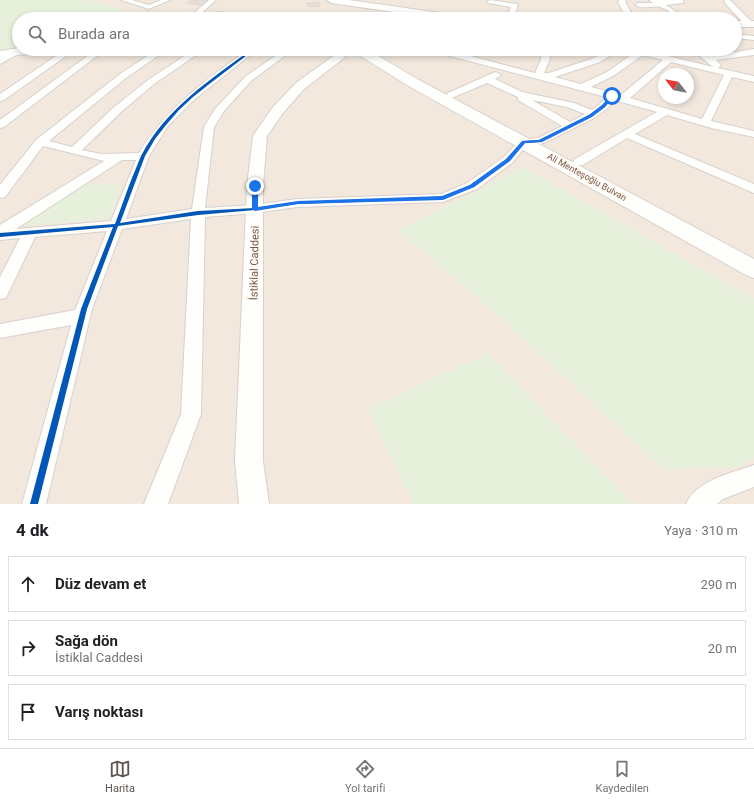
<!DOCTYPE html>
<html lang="tr">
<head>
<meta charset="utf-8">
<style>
	:root { --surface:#fff; --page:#f2f2f2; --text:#202124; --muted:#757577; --line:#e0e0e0; --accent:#5c5450 }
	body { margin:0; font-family:Roboto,sans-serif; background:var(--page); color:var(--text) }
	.compass { position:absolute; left:658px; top:68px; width:36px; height:36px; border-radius:50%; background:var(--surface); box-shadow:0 2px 6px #0003; rotate:301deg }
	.stop { position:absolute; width:12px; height:12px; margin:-9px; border:3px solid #1a73e8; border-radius:50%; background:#fff }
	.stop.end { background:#1a73e8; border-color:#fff; box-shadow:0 1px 4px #0008 }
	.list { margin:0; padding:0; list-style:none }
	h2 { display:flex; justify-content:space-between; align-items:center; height:52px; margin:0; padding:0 16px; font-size:17px }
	h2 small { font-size:13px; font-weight:400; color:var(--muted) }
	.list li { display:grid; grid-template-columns:26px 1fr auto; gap:12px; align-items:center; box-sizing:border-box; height:56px; margin:0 8px 8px; padding:0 8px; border:1px solid var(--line); border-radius:0px }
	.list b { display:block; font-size:15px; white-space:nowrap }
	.list p { margin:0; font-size:13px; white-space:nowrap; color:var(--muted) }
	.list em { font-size:13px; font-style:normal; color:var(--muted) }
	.icon { flex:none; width:22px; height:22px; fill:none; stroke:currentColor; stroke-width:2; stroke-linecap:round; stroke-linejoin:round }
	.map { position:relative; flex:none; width:754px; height:504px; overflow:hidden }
	.search { position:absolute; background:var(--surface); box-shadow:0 2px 6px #0003; left:12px; right:12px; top:12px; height:44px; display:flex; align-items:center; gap:10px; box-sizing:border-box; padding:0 14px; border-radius:22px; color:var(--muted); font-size:15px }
	.sheet { height:244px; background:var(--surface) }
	nav { display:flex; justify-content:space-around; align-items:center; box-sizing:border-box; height:56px; border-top:1px solid var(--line); background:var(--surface); font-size:11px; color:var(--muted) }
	nav a { display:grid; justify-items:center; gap:2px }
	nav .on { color:var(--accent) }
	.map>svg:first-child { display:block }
</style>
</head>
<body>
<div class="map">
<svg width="754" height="504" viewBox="0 0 754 504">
	<rect width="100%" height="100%" fill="#f9f5f0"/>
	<!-- residential -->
	<path fill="#f2e8de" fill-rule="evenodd" d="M86,0H754V504H0V52L19,49H735V19H182L142,16ZM664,74H688V98H664Z"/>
	<!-- green -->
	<g fill="#e7f0db">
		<path d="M0,0H86L142,16L182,19H19V48L0,52Z"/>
		<path d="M523,167L754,299V456L741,467L663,469L495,313L398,230Z"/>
		<path d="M85,183L122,185L108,219L15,226Z"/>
		<path d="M488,353L633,504H413L368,409Z"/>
	</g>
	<!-- building -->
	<g fill="#e6ded7" stroke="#e2d8d2">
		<path d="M192,0H208L201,5L187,3Z"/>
		<path d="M318,2L320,6L308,7L307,3Z"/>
		<path d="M222,11L220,19H212L214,12Z"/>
	</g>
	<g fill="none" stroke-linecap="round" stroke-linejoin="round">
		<defs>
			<g id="minor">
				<path d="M121,0H132L149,5L161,0H170L149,9Z"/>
				<path d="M209,0H216L195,19H187Z"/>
				<path d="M490,0L517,4L518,5L513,19H505L511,7L488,3L487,2Z"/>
				<path d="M619,0H626L625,2L635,19H627L618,2Z"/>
				<path d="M649,0H683L684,2L683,3L666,5L687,19C671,19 672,10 660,7C652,5 642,10 635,5L638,3H653Z"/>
				<path d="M724,0H730L752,22V26H746L725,3Z"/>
				<path d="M735,34L754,36V40L735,38Z"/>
				<path d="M17,48L21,51L20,53L0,64V57Z"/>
				<path d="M66,49H76L4,100L0,101V94Z"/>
				<path d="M97,49H106L4,127L0,128V120Z"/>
				<path d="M158,49H168L126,78L49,141L72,147L113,108L148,80L195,49H205L154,84L121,112L82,150L101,154L139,153C166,108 207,79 249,49H258L195,99L168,126L149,156L126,219L192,209L204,127L215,109L245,77L285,49H294L251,81L224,111L214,127L205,208L255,205L297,199L441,194L467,183L504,157L520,140L538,138L562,126L518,100V97L487,83L454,97L451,98L446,95L448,93L493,73L496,72L501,75L495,79L522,92L574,103L592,110L600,104L606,97L431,51L430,49H444L535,73L541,59V49H549L550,59L544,73H549L594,58L611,49H621L600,62L555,77L581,84L607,72L634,53L625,49H640L713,67L691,49H700L710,56L754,49V55L716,60L721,65L718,68L754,76V82L732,77L711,121L754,131V137L715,129L667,115L635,134L754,184V193L627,138L583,165H575L573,162L575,159L657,112L614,100L608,108L594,118L544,143L527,145L512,163L477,189L443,202L297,207L255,213L205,217L201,414L168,504H144L181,414L191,219L122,229L92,309L46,504H22L71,325L0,338V324L75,310L107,231L35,237L6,298L0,299V277L20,238L0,240V225L104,161L43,146L5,197L0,198V185L36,140L120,74ZM643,55L663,60L621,95L591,87L613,76ZM671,62L724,75L702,119L630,98ZM532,100L567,107L585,114L570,122ZM122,160H136L111,221L16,229Z"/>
				<path d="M495,49H509C506,53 498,53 495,49Z"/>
				<path d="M754,465V487L723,499L717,504H686C696,480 732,473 754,465Z"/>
			</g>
			<g id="tertiary">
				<path d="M327,0H349L462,16L467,19H443L331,3Z"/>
				<rect x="735" y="21" width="19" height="6"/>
				<path d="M19,48V49H52L47,52L0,57V51Z"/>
				<path d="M339,49H349L344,58L304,89L283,113L267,136L263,186V461L269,504H239L235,461L247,186L253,136L273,107L296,83L336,54Z"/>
			</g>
			<path id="secondary" d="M352,49H367L417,79L754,259V278L746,275L407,85L354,52Z"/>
		</defs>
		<!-- minor casing -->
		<use href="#minor" stroke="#d7d1cb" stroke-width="2"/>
		<!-- tertiary casing -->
		<use href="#tertiary" stroke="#d7d1cb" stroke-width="2"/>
		<!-- secondary casing -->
		<use href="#secondary" stroke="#d9d2cb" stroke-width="2"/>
		<!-- minor -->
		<use href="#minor" fill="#fefefd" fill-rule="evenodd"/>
		<!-- tertiary -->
		<use href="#tertiary" fill="#fefefd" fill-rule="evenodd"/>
		<!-- secondary -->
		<use href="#secondary" fill="#fefefd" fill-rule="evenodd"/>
		<defs>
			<path id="cycleway" d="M252,49H255L208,85L193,97L179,110L166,125L155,139L145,156L120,223L198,211L255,208L297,202L442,197L470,185L507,159L523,141L539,140L589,115L603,105L611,95L614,96L605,107L591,117L541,142L525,143L509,161L474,187L443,199L297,204L255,210L198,215L118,226L87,309L38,504H30L81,309L113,227L0,237V233L115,224C121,208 126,193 132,178C135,171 138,163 141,156C165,109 211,79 252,49Z"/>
		</defs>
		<!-- cycleway casing -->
		<use href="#cycleway" stroke="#fffaf3" stroke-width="3"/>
		<!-- cycleway -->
		<use href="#cycleway" fill="#0057b8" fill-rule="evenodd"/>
	</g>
	<!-- route -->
	<path fill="#1a73e8" d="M611,95L614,96L605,107L592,117L542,142L525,143L510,161L474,187L443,200L298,204L255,211L252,209V186L255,184L258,186V207L298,201L442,196L470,185L506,159L522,141L539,140L589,115L602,105Z"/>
	<g text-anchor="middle" stroke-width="3" stroke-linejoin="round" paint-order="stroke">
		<!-- far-street labels -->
		<g font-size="9" fill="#7a5c4d" stroke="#fffaf3">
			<text transform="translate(587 177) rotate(29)" y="3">Ali Menteşoğlu Bulvarı</text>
		</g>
		<!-- street labels -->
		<g font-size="11" fill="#7a5c4d" stroke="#fffaf3">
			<text transform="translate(254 263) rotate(-89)" y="4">İstiklal Caddesi</text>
		</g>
	</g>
</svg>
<svg class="compass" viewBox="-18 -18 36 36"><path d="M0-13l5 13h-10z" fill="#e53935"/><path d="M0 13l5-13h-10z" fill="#757577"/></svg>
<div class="stop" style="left:612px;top:96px"></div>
<div class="stop end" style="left:255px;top:186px"></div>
<div class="search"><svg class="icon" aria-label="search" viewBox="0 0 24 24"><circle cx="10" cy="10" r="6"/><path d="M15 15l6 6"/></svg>Burada ara</div>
</div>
<section class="sheet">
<h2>4 dk<small>Yaya · 310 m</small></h2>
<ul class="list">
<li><svg class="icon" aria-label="ahead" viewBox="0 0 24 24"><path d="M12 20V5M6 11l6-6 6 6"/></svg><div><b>Düz devam et</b></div><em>290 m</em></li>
<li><svg class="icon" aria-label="right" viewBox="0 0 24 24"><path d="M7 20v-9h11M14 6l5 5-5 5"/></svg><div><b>Sağa dön</b><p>İstiklal Caddesi</p></div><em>20 m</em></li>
<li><svg class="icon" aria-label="arrive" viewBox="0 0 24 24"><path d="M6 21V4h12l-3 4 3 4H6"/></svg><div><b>Varış noktası</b></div></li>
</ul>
</section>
<nav>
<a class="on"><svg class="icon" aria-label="map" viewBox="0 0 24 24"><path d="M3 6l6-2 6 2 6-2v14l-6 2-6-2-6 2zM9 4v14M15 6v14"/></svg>Harita</a>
<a><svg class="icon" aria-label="directions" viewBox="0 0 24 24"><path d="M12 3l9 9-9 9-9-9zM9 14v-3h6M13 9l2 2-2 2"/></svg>Yol tarifi</a>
<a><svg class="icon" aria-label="saved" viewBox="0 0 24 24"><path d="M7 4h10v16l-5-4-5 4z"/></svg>Kaydedilen</a>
</nav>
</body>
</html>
